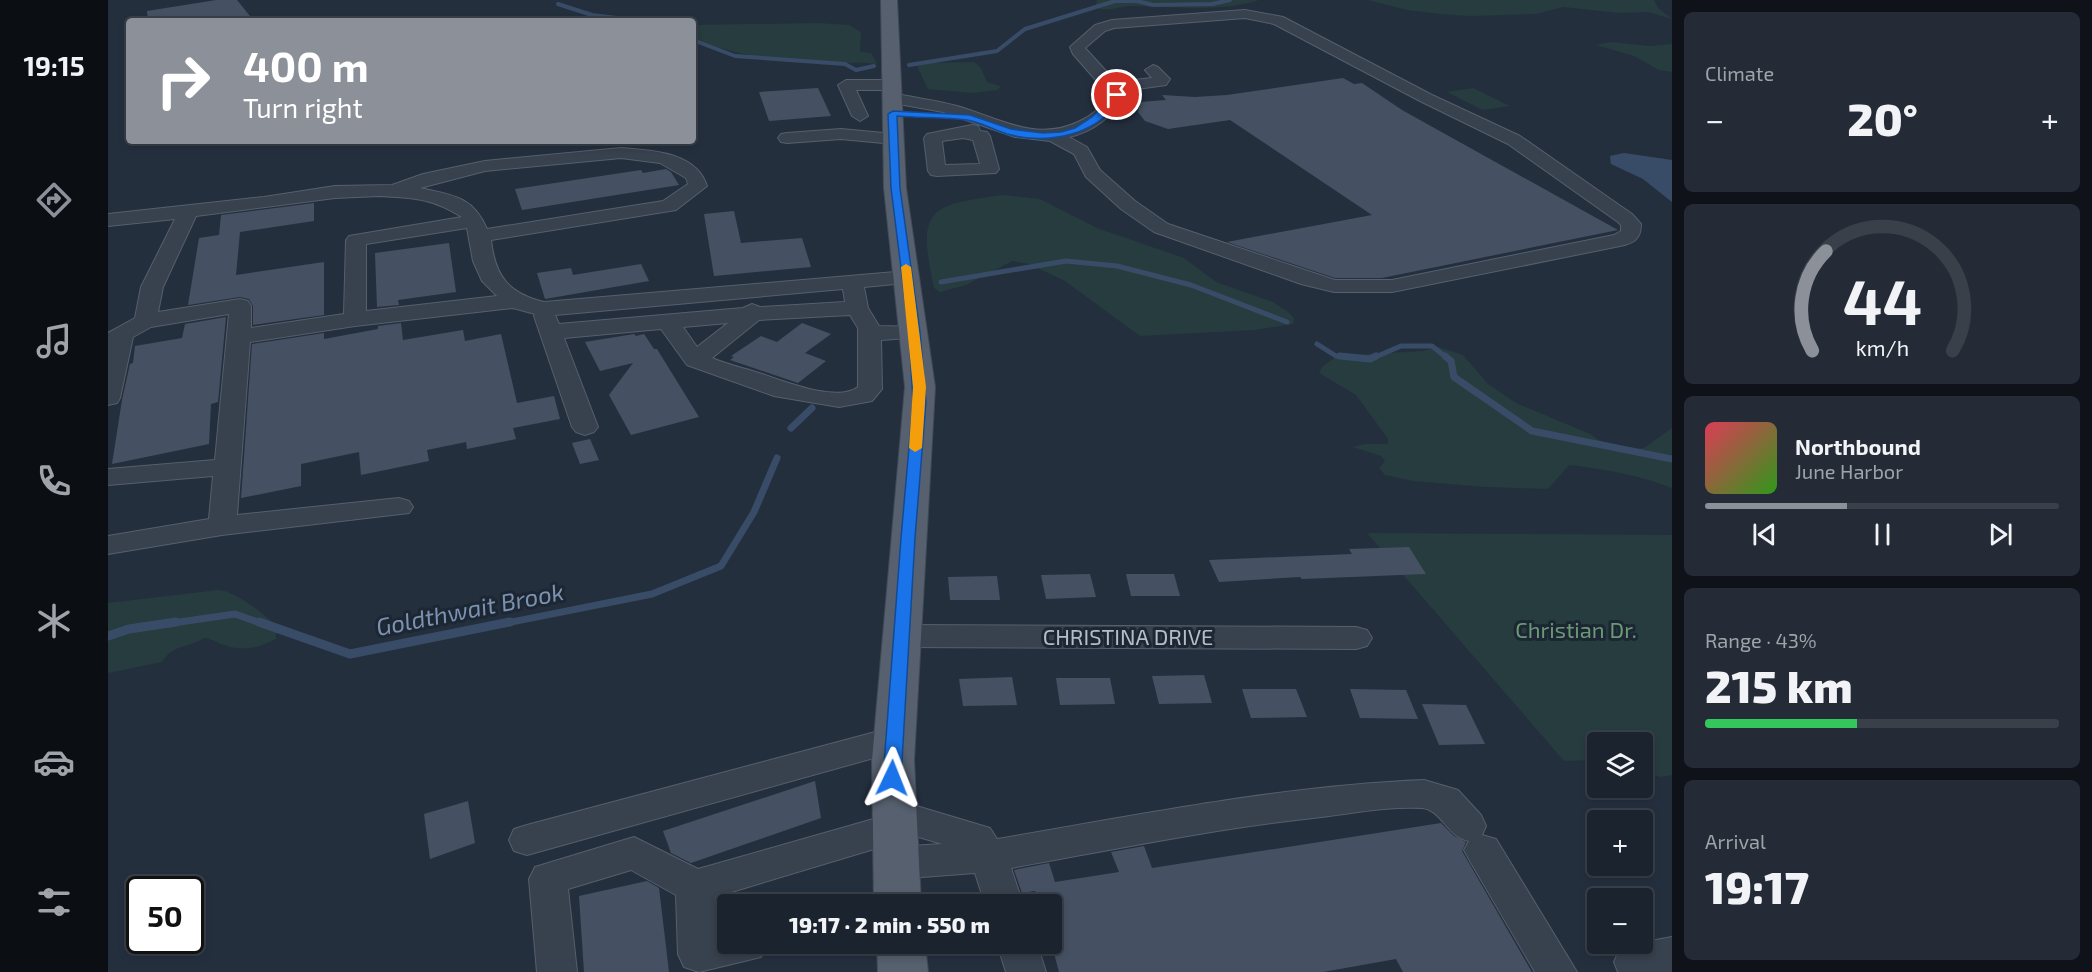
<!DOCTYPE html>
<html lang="en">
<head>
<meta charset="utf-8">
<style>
	body { margin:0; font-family:"Exo 2",sans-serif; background:#242b36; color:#f1f3f6; height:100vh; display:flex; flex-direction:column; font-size:22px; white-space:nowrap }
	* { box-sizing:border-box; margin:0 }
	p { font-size:20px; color:#a0a4aa }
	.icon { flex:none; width:33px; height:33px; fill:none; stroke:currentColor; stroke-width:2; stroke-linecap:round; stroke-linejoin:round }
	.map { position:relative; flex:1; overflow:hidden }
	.side { display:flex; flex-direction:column; gap:12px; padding:12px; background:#0f1319; width:420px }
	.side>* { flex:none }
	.guide { position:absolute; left:18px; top:18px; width:570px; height:126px; border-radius:6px; box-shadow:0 3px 9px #0003,0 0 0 2px #39404a; background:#8c9099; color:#fff; overflow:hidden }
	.controls { position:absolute; left:1479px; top:732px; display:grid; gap:12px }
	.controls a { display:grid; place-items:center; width:66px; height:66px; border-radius:6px; background:#1b232e; box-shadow:0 3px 9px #0003,0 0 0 2px #39404a; font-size:30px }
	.speed { position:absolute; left:18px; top:876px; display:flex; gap:12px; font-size:30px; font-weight:700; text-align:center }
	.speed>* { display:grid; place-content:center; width:78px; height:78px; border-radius:50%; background:#1b232e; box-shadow:0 3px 9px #0003,0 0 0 2px #39404a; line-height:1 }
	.speed .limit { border:3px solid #111; border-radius:9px; background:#fff; color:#111 }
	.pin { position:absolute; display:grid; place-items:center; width:51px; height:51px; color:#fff; margin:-26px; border:3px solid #fff; border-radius:50%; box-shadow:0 2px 6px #0007 }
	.me { position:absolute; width:66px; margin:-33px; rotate:2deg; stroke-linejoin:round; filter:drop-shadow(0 0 4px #0008) }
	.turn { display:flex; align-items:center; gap:21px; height:126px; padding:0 18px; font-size:27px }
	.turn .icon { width:78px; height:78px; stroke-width:2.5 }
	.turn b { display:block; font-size:42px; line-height:51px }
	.big { font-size:45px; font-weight:800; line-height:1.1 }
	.side .card { flex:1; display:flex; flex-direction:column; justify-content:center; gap:9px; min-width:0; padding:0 21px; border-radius:9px; background:#242b36 }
	.side .dial { align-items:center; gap:0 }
	.dial svg { height:156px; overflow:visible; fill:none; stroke:#39404a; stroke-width:7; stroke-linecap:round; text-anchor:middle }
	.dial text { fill:#f1f3f6; stroke:none }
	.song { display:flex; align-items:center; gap:18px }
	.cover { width:72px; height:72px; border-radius:9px; background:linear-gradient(135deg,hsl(350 70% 55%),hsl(110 70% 35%)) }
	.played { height:6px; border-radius:3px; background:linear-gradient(90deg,#8c9099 40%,#39404a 40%) }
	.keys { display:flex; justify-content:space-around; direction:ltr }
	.heat { display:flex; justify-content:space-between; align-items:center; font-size:33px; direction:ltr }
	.charge { height:9px; border-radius:4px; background:linear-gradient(90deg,#34c759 43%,#39404a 0) }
	.trip { position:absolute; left:609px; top:894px; width:345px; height:60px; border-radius:6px; background:#1b232e; box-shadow:0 3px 9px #0003,0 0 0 2px #39404a; font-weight:800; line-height:60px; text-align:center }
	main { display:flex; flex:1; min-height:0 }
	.tabs { display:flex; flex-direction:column; width:108px; justify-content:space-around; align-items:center; background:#0b0e12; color:#a0a4aa }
	.tabs .icon { width:42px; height:42px }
	.tabs .selected { color:#8c9099 }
	.tabs b { font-size:27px; color:#f1f3f6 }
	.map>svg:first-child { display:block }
</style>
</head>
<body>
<main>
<nav class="tabs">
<b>19:15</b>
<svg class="icon selected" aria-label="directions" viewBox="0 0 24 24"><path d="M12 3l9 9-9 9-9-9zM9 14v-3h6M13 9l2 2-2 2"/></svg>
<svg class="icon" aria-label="music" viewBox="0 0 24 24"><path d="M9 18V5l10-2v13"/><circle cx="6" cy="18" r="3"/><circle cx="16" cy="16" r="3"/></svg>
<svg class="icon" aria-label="phone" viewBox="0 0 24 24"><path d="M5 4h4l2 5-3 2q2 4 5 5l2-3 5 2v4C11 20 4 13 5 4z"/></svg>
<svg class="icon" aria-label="climate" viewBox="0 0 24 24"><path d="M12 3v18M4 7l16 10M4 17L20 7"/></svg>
<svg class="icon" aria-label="car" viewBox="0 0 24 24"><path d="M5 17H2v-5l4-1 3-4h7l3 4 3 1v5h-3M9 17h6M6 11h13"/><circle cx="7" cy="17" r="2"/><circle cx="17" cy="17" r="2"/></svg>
<svg class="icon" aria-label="filters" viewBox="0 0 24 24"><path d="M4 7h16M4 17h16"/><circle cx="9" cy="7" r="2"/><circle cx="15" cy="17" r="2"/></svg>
</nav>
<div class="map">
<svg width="1564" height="972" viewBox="0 0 1564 972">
	<rect width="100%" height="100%" fill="#242f3e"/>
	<g fill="#263c3f">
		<path d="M 989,0 L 1151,0 C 1111,13 1065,6 1023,6 C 1011,6 999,13 987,7 Z"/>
		<polygon points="1260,0 1546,0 1550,8 1564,19 1540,12 1511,13 1455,7 1428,14 1362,16 1332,14 1299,10"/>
		<path d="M 709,23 L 741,25 L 753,32 L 752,52 L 763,53 L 769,64 C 754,62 741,63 727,63 C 682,64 626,56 585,38 L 585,25 Z"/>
		<polygon points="1503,42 1541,46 1564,44 1564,72 1551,70 1526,56 1488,45"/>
		<polygon points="866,62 873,68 879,82 893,86 890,90 864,93 820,89 809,66 820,63"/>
		<polygon points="1365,88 1402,106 1375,110 1339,92"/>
		<path d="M 895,195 L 932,199 L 989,228 L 1076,258 L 1108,282 L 1165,302 L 1180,312 L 1186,318 L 1185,324 L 1146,330 L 1032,336 L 957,281 L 921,264 L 904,261 L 858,285 L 832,292 L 826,288 C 809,209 819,205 895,195 Z"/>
		<path d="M 1330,347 L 1355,355 L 1380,384 L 1408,403 L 1482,434 L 1496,443 L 1502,451 L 1536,448 L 1564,428 L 1564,488 C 1531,475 1496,469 1461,465 L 1440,489 L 1377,487 L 1305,481 L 1277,475 L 1271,468 L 1277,461 L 1273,456 L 1245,447 L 1257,444 L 1280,444 L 1280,439 L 1248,395 L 1211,373 L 1215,366 L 1229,356 L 1315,351 Z"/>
		<polygon points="1259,533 1564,535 1564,775 1552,777 1535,770 1534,742 1490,742 1489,760 1456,761"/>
		<path d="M 110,590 C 127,591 155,613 168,626 L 168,639 C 150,648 135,652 116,645 C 109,643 105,639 97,638 C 81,647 64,645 54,662 L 0,673 L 0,603 Z"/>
	</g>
	<polygon fill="#394c67" points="1516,153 1564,160 1564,202 1535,179 1503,164 1502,156"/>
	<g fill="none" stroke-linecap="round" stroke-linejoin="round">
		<g stroke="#394c67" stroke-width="4">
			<polyline points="450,4 484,15 533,21"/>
			<polyline points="585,40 627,56 737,64 748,70 766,66"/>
			<polyline points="801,65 889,51 917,29 1007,1 1029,1 1045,5 1104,4 1122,0"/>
		</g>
		<g stroke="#394c67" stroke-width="5">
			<polyline points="833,282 958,261 1009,266 1083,285 1179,322"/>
			<polyline points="1209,344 1228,356 1249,358"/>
			<polyline points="1265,358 1293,346 1324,346 1339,358"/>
		</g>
		<g stroke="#394c67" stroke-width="7">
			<polyline points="1232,356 1262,359 1268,356"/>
			<polyline points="1337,356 1343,361 1346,377 1424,431 1564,459"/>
			<polyline points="683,428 704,408"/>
			<polyline points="58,624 127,614 155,624"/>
			<polyline points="394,624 544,594 613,566 646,512 669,458"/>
		</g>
		<g stroke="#394c67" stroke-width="9">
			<polyline points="151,622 242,654 402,622"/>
			<polyline points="0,636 21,629 68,622"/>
		</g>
	</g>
	<g fill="#455162">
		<polygon points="108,0 129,0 146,21 40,21 39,11"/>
		<polygon points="1235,78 1246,84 1254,83 1294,110 1510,230 1274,278 1227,278 1119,242 1264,215 1122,120 1060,129 1037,121 1030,112 1032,102 1058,100 1054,95 1087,97 1119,95"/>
		<polygon points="710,88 723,116 661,121 651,92"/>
		<polygon points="558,169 563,172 571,185 414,210 407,189 533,170 535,173"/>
		<polygon points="206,203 206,221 132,232 128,275 216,262 216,315 145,325 145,306 141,299 132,297 80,305 91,238 111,235 113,215"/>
		<polygon points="626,211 633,243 694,238 703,267 606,276 596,214"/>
		<polygon points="341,243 348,292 290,300 291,305 269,307 267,253"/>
		<polygon points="533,264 541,281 437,299 429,273 463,268 465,275"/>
		<polygon points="118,317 110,402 103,404 101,444 4,464 14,400 22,364 25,363 27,346 74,338 77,324"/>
		<polygon points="293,323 295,340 355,330 357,341 393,334 409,403 446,396 452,419 405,428 408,439 359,449 358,442 319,450 321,461 253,475 251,452 193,464 193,486 133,498 144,344 216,333 216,339 270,329 270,326"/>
		<polygon points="694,323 723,334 697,353 718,361 690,383 622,360 626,357 623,356 653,336 669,342"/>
		<polygon points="526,334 528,336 536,334 546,349 549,349 591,417 523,435 501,395 525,363 492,371 477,342"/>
		<polygon points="482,439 491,460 472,464 464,443"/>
		<polygon points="1301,547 1318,574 1194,579 1192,577 1111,582 1101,560 1244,554 1241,549"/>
		<polygon points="982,574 988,597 938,599 933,575"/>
		<polygon points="1018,574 1066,574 1072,596 1023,596"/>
		<polygon points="889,576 892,600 842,600 840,577"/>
		<polygon points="1096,675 1104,703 1051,704 1044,676"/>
		<polygon points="904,677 909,705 855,706 851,679"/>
		<polygon points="948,678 1002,678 1007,704 952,705"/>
		<polygon points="1134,689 1188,689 1199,717 1143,718"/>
		<polygon points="1242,689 1298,690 1310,719 1252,718"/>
		<polygon points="1314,704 1358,705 1377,744 1331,745"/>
		<polygon points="707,781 713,818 583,863 563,853 555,831"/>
		<polygon points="360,801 367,843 322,859 316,814"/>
		<polygon points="1333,823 1346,836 1358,842 1354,851 1424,972 1295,972 1288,959 1215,972 951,972 944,946 944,904 931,904 927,891 914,893 906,870 941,863 947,882 1011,872 1003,852 1036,846 1044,868"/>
		<polygon points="539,881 551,888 561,972 476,972 471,896"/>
	</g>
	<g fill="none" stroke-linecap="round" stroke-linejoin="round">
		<defs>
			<g id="minor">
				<path d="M 1137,10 L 1175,17 L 1324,95 L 1412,136 L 1524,214 L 1533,224 C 1533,239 1526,243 1512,246 L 1284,292 L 1226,292 L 1193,284 L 1046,232 L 1013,209 L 978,177 L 966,154 L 942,141 L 907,137 L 835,112 L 785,103 L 777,98 L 785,93 C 806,98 828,100 849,106 C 890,118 928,142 970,122 C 982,117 994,107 1001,95 L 965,54 L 962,47 L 987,25 L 1004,20 ZM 1137,18 L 1166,24 L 1312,101 L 1400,144 L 1510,222 L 1513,225 L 1513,231 L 1506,235 L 1284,280 L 1227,280 L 1060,224 L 1027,201 L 992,170 L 979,147 L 961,137 C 985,132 1005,116 1017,95 L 1015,91 L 1058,85 L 1062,79 L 1050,67 L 1045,65 L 1037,70 L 1044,78 L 1008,82 L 977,48 L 997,31 L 1006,28 Z"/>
				<polygon points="738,80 785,80 793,85 785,90 748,90 760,116 752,121 744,116 730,85"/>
				<path d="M 864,125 L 870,126 L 872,131 L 879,132 L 882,136 L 891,169 L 888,173 L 829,176 L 823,175 L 820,171 L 816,138 L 819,134 ZM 855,138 L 865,140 L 872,164 L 837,165 L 834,141 Z"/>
				<polygon points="733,129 786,134 792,135 795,139 792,143 786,144 733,139 679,143 673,142 670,138 673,134 679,133"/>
				<path d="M 513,148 C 543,151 588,151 599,186 L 568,210 L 383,240 C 387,276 400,293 436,302 L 799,271 L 807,272 L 810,277 L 807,282 L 756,287 L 760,308 L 771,326 L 814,327 L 817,332 L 814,337 L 773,340 L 774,389 L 764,401 L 731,407 L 666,396 L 579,365 L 553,329 L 456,338 L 490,427 L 486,432 L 477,435 L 468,432 L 464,427 L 426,316 L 427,314 L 405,308 L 247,326 L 142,342 L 129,515 L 291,498 L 301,501 L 305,507 L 301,513 L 114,535 L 0,554 L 0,536 L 101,519 L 105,476 L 0,485 L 0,469 L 107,460 L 121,314 L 43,327 L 25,337 L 12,398 L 9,403 L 0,405 L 0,333 L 27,318 L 33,287 L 67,219 L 0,226 L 0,214 L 156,197 L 227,186 L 284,185 L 315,174 L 377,161 ZM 513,158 L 552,163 L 578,178 L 580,184 L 555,201 L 379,229 C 365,196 344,195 312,188 L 377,171 ZM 271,196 C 307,198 323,198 354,217 L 241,236 L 238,240 L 236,314 L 143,328 L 143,306 L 140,301 L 132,299 L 50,312 L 55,287 L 88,216 L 227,198 ZM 359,228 L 365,261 L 374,281 L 389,296 L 258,311 L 258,244 ZM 735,289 L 737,302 L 652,307 L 644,304 L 635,308 L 451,324 L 447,315 ZM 742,315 L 750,328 L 750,387 C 729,403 676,381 654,374 C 637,368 620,365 604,358 L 651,320 ZM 620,323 L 589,347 L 575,327 Z"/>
				<polygon points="793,625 1248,627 1259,630 1264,638 1259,646 1248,649 793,647 782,644 777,636 782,628"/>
				<polygon points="786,727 798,731 803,740 798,749 419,855 406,851 401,840 406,829 419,825"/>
				<path d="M 1316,780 L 1350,790 L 1373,815 L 1378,826 L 1374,835 L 1388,839 L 1469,972 L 1427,972 L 1362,861 L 1356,850 L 1361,841 C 1339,837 1334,810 1314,808 C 1279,806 1241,814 1205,818 C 1104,829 1003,850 903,868 L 915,904 L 877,904 L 867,873 L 787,879 L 774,874 L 768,863 L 774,852 L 787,847 L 834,844 L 801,834 L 799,839 L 786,843 L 607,897 L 609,932 L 620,930 L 620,944 L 659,944 L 653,957 L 591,972 L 576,967 L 570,954 L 568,895 L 523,870 L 460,889 L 469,972 L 429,972 L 421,879 L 427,867 L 526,837 L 590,869 L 769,818 L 767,814 L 772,804 L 785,799 L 882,828 L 889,839 C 1031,815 1172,786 1316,780 Z"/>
				<polygon points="1564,937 1564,972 1510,972 1506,962 1512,949 1526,944"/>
				<polygon points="889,944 929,944 938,972 898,972"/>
			</g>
			<g id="major">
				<polygon points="773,0 789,0 798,188 827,387 806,760 813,904 766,904 764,760 797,387 776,188"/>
				<polygon points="769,944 817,944 820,972 770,972"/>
			</g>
		</defs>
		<use href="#minor" stroke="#565f6c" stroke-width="2"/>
		<use href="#major" stroke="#414a57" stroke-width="2"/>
		<use href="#minor" fill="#38414e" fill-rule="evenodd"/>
		<use href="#major" fill="#56606e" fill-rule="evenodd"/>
	</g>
	<path fill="#1a73e8" stroke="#114b97" stroke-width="1.5" d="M 1009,92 L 1013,95 C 993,136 939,145 899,134 C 886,130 873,122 859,120 C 836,117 812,118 789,116 L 792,188 L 812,332 L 818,402 L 807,538 L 793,778 L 790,783 L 784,785 L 778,783 L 775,778 L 793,538 L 805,402 L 801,332 L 783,188 L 780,114 L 785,111 L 862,115 L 903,129 L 935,133 L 953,132 L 967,128 L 984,117 Z"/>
	<polygon fill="#f59e0b" points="798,264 803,267 818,387 814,448 807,452 801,448 805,387 793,267"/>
	<g text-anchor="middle" stroke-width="6" stroke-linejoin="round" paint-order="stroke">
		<g font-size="22" fill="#6b9a76" stroke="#1d2633">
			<text x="1468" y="638">Christian Dr.</text>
		</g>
		<g font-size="22" fill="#b4bcc9" stroke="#1d2633">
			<text x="1020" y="645">CHRISTINA DRIVE</text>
		</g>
		<g font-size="24" font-style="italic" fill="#7c92b1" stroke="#1d2633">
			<text transform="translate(362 610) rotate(-11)" y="8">Goldthwait Brook</text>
		</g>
	</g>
</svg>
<div class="controls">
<a><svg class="icon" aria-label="layers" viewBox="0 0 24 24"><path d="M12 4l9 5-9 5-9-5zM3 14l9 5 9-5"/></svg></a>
<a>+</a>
<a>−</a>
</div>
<div class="speed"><div class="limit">50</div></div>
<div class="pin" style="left:1009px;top:95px;background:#d93025"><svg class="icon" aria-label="arrive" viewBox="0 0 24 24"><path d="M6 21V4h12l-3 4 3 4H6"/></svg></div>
<svg class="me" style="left:784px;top:778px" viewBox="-20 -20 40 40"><path d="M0-17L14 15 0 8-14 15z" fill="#1a73e8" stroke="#fff" stroke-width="4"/></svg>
<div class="trip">19:17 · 2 min · 550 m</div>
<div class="guide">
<div class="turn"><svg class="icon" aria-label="right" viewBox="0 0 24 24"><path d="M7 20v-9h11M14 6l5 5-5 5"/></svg><div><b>400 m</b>Turn right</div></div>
</div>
</div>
<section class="side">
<div class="card"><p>Climate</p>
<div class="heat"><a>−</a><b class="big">20°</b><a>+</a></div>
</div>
<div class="card dial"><svg viewBox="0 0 100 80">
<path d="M14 69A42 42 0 1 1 86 69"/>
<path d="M14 69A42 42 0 0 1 21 18" stroke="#8c9099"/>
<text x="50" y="56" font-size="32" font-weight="700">44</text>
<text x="50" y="72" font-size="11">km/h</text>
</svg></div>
<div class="card">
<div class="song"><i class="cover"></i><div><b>Northbound</b><p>June Harbor</p></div></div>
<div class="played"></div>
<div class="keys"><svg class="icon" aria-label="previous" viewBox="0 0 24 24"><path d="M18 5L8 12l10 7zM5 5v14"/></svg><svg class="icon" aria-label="pause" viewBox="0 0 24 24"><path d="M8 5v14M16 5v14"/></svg><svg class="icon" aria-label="next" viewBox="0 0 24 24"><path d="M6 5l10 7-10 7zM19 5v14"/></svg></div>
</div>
<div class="card"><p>Range · 43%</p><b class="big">215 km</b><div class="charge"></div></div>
<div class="card"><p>Arrival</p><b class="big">19:17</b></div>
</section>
</main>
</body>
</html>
